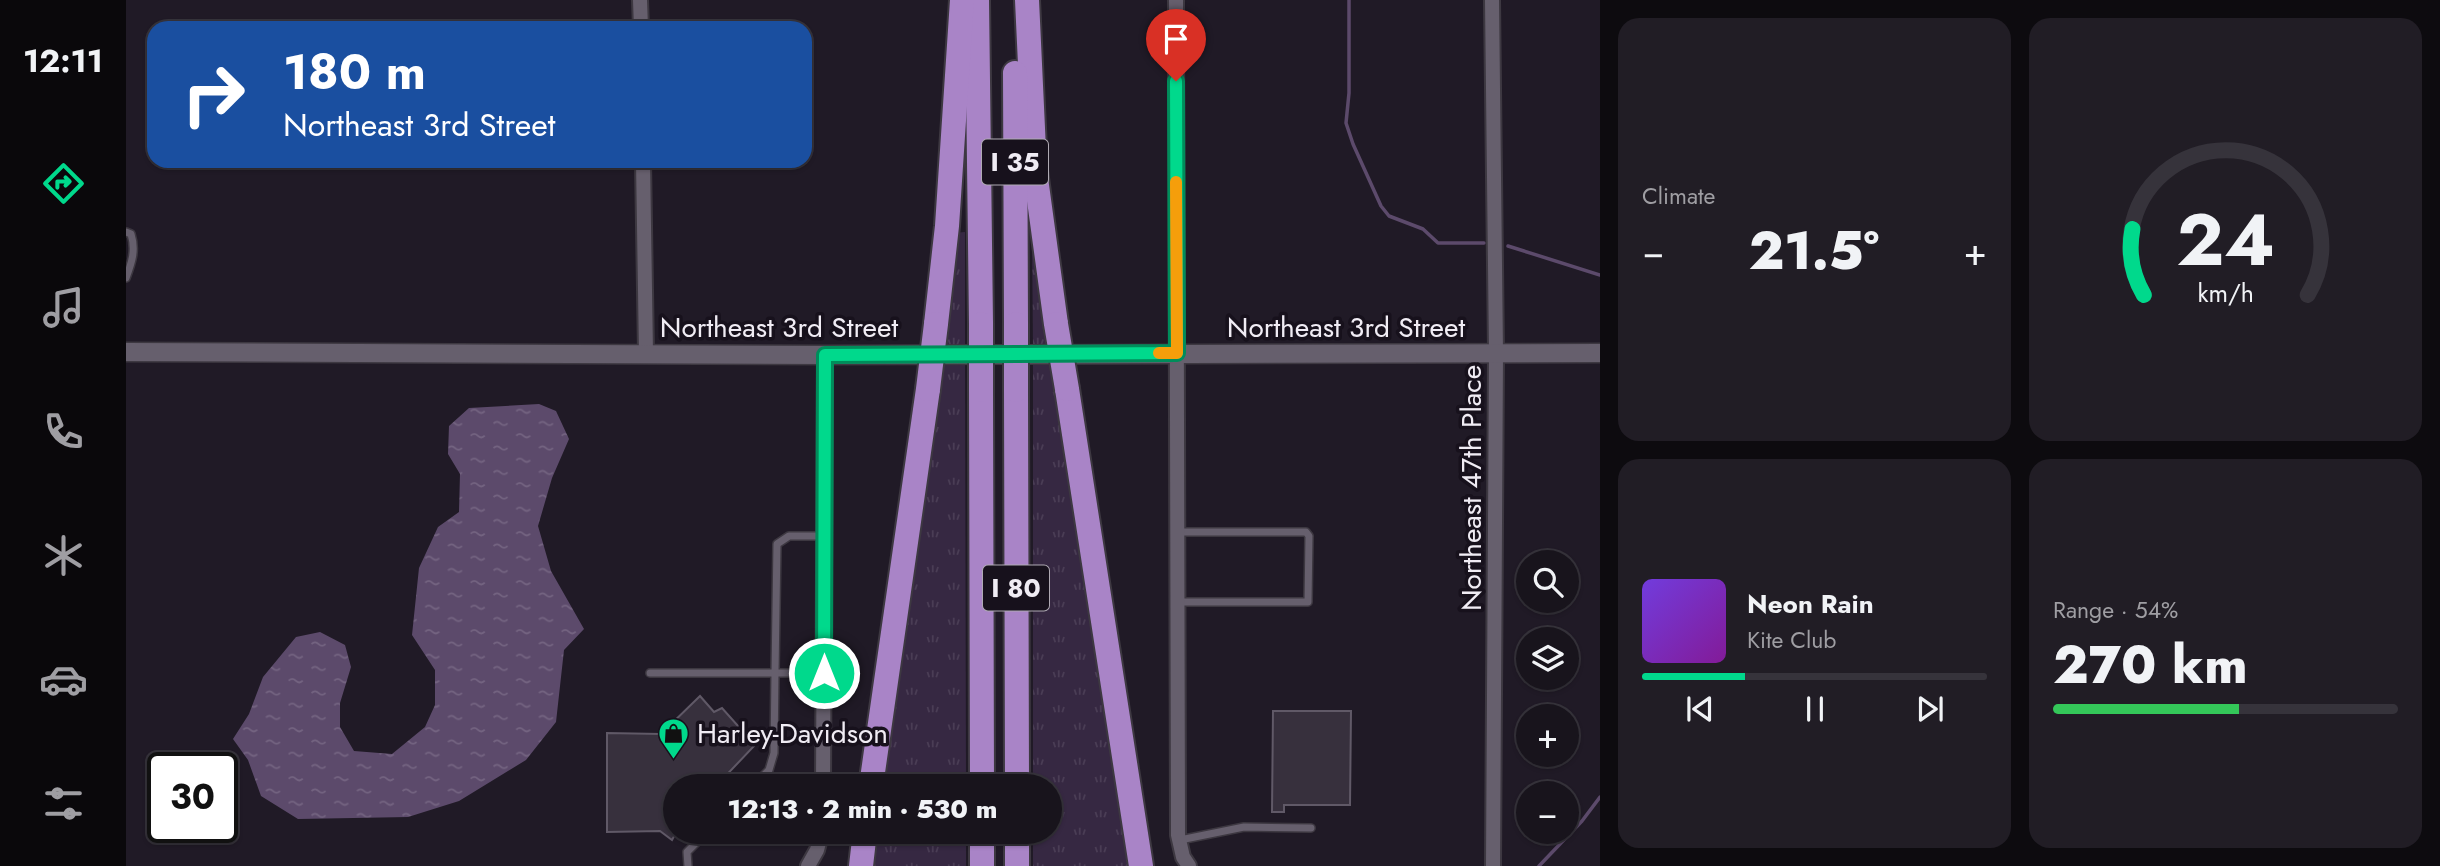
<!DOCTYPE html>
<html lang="en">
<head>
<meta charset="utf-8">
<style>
	body { margin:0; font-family:Jost,sans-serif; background:#211d25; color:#f1f3f6; height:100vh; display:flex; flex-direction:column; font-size:26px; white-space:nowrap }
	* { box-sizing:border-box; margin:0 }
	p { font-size:23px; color:#9f9ea3 }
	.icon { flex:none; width:38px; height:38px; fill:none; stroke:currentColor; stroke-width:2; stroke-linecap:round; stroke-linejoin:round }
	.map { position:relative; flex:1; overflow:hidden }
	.panel { display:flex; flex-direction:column; gap:18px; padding:18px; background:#0d0b0f; width:840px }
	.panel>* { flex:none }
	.guide { position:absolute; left:21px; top:21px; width:665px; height:147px; border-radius:21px; box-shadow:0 2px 5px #0004,0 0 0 2px #36333b; background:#1a4fa0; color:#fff; overflow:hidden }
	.buttons { position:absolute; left:1390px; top:550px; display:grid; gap:14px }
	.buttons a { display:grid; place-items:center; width:63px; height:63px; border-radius:50%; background:#18141c; box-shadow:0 2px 5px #0004,0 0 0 2px #36333b; font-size:35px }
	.speed { position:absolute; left:21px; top:752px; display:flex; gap:14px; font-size:35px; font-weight:700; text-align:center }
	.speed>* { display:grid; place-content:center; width:91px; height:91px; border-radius:50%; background:#18141c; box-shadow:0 2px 5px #0004,0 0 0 2px #36333b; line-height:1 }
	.speed .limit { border:4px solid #111; border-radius:10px; background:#fff; color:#111 }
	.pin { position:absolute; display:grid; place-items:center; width:60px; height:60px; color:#fff; margin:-72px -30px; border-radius:50% 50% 50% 0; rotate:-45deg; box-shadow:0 0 7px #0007 }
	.pin .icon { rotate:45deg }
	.me { position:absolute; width:77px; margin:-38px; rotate:0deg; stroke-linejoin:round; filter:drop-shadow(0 0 5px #0008) }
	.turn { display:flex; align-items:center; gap:24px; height:147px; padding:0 21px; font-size:32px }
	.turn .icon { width:91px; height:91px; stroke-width:2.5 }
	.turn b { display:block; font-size:49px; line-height:60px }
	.big { font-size:52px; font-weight:800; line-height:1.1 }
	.panel .card { flex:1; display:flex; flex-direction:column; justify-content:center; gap:10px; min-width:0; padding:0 24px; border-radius:21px; background:#211d25 }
	.panel .dial { align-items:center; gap:0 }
	.dial svg { height:182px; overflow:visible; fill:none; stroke:#36333b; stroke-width:7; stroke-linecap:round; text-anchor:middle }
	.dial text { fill:#f1f3f6; stroke:none }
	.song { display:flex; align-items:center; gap:21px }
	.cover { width:84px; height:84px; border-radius:10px; background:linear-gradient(135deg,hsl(260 70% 55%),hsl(290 70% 35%)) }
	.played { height:7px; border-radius:4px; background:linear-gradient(90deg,#00d98c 30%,#36333b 30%) }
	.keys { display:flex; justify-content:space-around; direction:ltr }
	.heat { display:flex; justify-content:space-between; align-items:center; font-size:38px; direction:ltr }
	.charge { height:10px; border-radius:5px; background:linear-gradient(90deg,#34c759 54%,#36333b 0) }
	.panel .tiles { flex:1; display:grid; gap:18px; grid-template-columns:repeat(2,1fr) }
	.trip { position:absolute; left:537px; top:774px; width:399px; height:70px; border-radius:35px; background:#18141c; box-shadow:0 2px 5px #0004,0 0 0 2px #36333b; font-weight:800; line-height:70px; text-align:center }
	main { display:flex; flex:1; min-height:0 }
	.tab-bar { display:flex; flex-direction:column; width:126px; justify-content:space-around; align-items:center; background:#0a080b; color:#9f9ea3 }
	.tab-bar .icon { width:49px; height:49px }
	.tab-bar .active { color:#00d98c }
	.tab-bar b { font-size:32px; color:#f1f3f6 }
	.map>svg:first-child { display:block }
</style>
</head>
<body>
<main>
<nav class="tab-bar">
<b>12:11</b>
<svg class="icon active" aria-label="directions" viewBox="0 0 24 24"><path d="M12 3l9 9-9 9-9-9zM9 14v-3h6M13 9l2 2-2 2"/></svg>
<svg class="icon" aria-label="music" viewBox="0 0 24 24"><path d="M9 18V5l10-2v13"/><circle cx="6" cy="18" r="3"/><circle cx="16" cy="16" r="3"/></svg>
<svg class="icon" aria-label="phone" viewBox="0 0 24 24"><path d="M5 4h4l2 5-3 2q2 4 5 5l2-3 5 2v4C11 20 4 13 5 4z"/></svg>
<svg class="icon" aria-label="climate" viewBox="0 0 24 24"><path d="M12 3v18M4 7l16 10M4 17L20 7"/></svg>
<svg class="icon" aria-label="car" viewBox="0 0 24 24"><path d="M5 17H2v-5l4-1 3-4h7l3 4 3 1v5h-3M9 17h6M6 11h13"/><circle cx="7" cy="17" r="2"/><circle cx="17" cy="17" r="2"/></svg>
<svg class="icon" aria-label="filters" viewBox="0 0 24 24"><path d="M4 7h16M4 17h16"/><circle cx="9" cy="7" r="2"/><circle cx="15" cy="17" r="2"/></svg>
</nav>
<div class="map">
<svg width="1474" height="866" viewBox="0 0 1474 866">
	<defs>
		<pattern id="grass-tufts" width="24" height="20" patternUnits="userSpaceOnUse" patternTransform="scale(1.75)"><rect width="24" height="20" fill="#362842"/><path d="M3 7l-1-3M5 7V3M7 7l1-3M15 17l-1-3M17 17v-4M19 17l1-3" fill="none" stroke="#4a3d55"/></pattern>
		<pattern id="water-ripples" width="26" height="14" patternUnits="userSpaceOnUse" patternTransform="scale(1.75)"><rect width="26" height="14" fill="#5c4a6b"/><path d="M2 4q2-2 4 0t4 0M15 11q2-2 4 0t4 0" fill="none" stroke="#746481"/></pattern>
	</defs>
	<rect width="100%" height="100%" fill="#201a26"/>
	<g fill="url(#grass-tufts)">
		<polygon points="839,232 839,346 815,346 828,233"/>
		<polygon points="906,234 926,348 907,348"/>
		<polygon points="812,364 839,364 840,786 750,786"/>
		<polygon points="907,364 929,364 1009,866 907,866 907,831 924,831 924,786 907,786"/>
		<polygon points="747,831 840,831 840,866 744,866"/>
	</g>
	<polygon fill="url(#water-ripples)" points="413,404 430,411 443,439 426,478 412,526 425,571 458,629 438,650 430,722 400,760 333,801 282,817 172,819 135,796 122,760 107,739 123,714 137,677 170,637 194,632 219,645 225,667 214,703 214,727 228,751 266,754 299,727 309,705 309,670 286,635 293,568 312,527 333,512 334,474 322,454 323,426 343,408"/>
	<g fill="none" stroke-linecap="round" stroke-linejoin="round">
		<g stroke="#5c4a6b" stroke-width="3.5">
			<polyline points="1223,0 1223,93 1220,123 1227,144 1255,206 1263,216 1297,229 1312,243 1358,243"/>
			<polyline points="1382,246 1474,275"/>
			<polyline points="1413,866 1456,821 1474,797"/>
		</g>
	</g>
	<g fill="#37303d" stroke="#605967" stroke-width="2">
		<polygon points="574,696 588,712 596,708 629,745 590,786 550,786 550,816 547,819 550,822 551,831 546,840 534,831 481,832 481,733 535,734"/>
		<polygon points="1147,711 1225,711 1224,805 1158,805 1158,812 1146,812"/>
	</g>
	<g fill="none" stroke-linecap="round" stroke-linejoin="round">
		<defs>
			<g id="service">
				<path d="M 0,232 L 5,234 C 10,250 6,262 0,278"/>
				<polyline points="1050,532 1180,532 1183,536 1182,602 1051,602"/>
				<polyline points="524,673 649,673 651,544 663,536 698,536"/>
				<polyline points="627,786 643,770 648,753 649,673 698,673"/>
				<polyline points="1054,840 1118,827 1185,828"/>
				<polyline points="562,866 561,852 582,831"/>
			</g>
			<g id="minor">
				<polyline points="514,0 515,28"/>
				<polyline points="1050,0 1052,835 1057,857 1063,866"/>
				<polyline points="1366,0 1370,353 1367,866"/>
				<polyline points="517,161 520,354"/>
				<polyline points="697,786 699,355"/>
				<polyline points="682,866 691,850 696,831"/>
			</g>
			<polyline id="tertiary" points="0,352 699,355 1474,353"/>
			<g id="motorway">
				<polyline points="851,0 855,324"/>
				<polyline points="901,0 909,171 930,324"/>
				<polyline points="889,73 890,324"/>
				<polyline points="810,324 821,226 836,0"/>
				<polyline points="941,389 1015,866"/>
				<polyline points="855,390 856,786"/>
				<polyline points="890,390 891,786"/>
				<polyline points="745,786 802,389"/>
				<polyline points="856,831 856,866"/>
				<polyline points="891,831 891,866"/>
				<polyline points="735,866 739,831"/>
			</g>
		</defs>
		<use href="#service" stroke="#3d3841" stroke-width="10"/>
		<use href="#minor" stroke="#3d3841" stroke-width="18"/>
		<use href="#tertiary" stroke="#3d3841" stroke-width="21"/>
		<use href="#motorway" stroke="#3d3841" stroke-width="28"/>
		<use href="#service" stroke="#665f6d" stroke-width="7"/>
		<use href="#minor" stroke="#665f6d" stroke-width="14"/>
		<use href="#tertiary" stroke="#665f6d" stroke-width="18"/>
		<use href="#motorway" stroke="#a984c7" stroke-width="24"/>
		<defs>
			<g id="motorway-bridge">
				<polyline points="855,324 855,390"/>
				<polyline points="890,324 890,390"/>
				<polyline points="930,324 941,389"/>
				<polyline points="802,389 810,324"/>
			</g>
		</defs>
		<use href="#motorway-bridge" stroke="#3d3841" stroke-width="28" stroke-linecap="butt"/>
		<use href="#motorway-bridge" stroke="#a984c7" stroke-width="24"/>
	</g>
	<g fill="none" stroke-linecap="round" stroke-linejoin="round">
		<defs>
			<polyline id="route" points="698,673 699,355 1051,353 1050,81"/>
		</defs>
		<use href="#route" stroke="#008d5b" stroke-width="18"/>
		<use href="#route" stroke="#00d98c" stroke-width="12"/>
		<polyline stroke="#f59e0b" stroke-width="12" points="1033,353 1051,353 1050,182"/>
	</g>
	<defs>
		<symbol id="shop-pin" viewBox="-11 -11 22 30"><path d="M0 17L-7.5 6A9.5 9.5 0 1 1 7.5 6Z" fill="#00d98c" stroke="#17111c"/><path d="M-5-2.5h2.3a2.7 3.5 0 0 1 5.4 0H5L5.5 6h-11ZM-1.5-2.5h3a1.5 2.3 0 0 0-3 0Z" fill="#111"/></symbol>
	</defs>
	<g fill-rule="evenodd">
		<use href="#shop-pin" x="530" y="716" width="35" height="47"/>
	</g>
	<g text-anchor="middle" stroke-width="7" stroke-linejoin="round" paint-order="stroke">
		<g fill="#17111c" stroke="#afaab3" stroke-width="2">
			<rect x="856" y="139.5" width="66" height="45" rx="5"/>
			<rect x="857" y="565.5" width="66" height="45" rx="5"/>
		</g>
		<g font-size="26" font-weight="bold" fill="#f0ecf4">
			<text x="889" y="171">I 35</text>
			<text x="890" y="597">I 80</text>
		</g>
		<g font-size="28" fill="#f0ecf4" stroke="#17111c">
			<text x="653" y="337">Northeast 3rd Street</text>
			<text x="1220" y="337">Northeast 3rd Street</text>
			<text transform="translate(1345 488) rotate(-90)" y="10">Northeast 47th Place</text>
		</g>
		<g font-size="28" fill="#f0ecf4" stroke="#17111c" text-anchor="start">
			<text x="571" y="743">Harley-Davidson</text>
		</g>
	</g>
</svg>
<div class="buttons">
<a><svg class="icon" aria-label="search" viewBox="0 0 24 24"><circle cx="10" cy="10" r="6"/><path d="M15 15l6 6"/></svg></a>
<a><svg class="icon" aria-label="layers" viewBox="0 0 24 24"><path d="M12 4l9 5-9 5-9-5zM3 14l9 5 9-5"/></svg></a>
<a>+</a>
<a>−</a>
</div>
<div class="speed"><div class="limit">30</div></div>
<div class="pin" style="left:1050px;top:81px;background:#d93025"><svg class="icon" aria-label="arrive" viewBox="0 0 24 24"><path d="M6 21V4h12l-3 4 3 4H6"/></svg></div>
<svg class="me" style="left:698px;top:673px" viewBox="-20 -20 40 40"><circle r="17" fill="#00d98c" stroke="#fff" stroke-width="3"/><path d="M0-11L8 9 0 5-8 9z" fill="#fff"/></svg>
<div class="trip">12:13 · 2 min · 530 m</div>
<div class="guide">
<div class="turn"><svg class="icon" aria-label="right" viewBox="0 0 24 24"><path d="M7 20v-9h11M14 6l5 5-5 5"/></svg><div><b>180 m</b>Northeast 3rd Street</div></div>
</div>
</div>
<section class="panel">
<div class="tiles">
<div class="card"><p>Climate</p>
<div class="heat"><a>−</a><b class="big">21.5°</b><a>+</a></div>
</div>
<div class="card dial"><svg viewBox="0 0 100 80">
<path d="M14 69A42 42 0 1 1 86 69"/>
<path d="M14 69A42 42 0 0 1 9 40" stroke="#00d98c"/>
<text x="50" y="56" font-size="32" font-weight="700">24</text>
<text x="50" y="72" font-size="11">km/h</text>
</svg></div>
<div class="card">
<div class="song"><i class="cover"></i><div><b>Neon Rain</b><p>Kite Club</p></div></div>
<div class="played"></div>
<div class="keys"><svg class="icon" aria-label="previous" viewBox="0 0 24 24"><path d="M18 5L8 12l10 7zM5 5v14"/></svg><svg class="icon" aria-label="pause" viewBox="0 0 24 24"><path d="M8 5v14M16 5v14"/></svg><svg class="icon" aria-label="next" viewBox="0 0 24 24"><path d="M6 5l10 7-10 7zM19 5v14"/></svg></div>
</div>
<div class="card"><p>Range · 54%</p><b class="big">270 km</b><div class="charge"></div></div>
</div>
</section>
</main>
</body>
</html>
